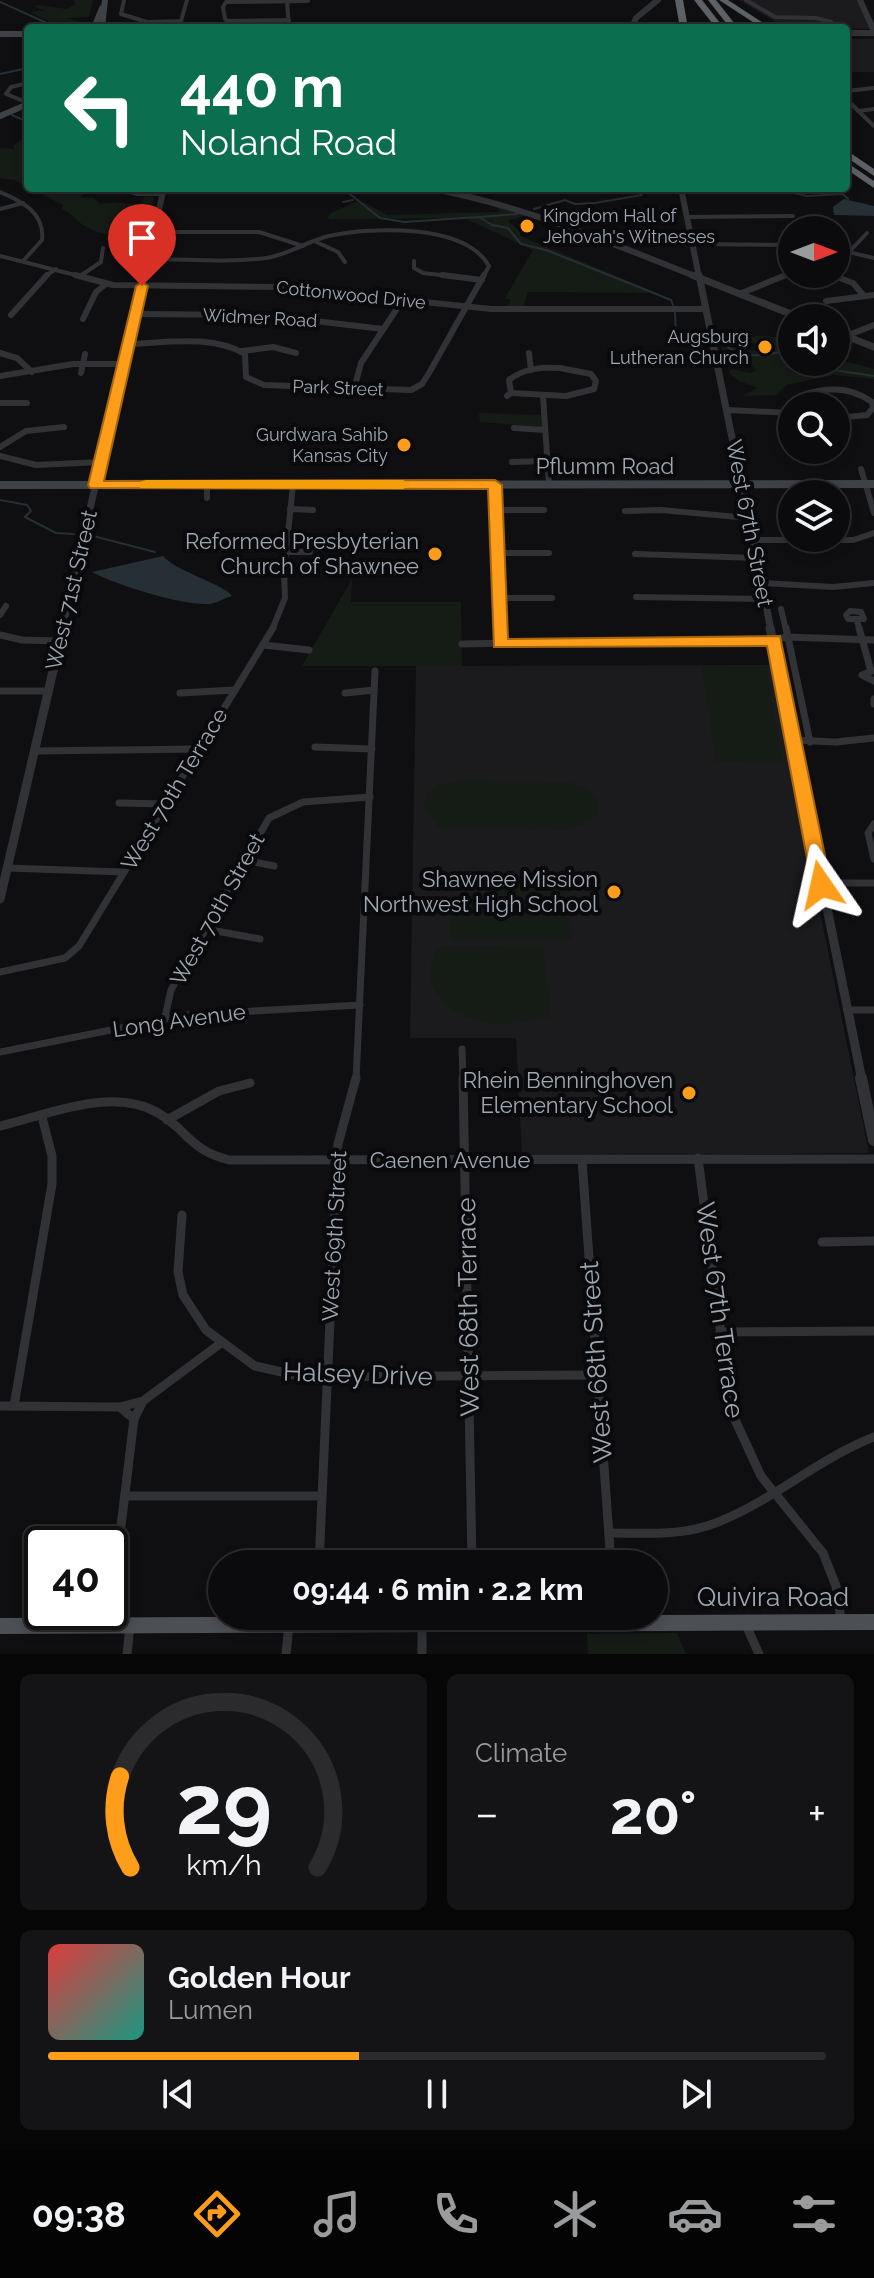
<!DOCTYPE html>
<html lang="en">
<head>
<meta charset="utf-8">
<style>
	body { margin:0; font-family:Raleway,sans-serif; background:#141416; color:#f1f3f6; height:100vh; display:flex; flex-direction:column; font-size:30px; white-space:nowrap }
	* { box-sizing:border-box; margin:0 }
	p { font-size:26px; color:#9a9b9d }
	.icon { flex:none; width:44px; height:44px; fill:none; stroke:currentColor; stroke-width:2; stroke-linecap:round; stroke-linejoin:round }
	.map { position:relative; height:1654px; overflow:hidden }
	.panel { display:flex; flex-direction:column; gap:20px; padding:20px; background:#060607; flex:1 }
	.panel>* { flex:none }
	.guide { position:absolute; left:24px; top:24px; width:826px; height:168px; border-radius:8px; box-shadow:0 4px 12px #0003,0 0 0 2px #2b2b2e; background:#0b6e4f; color:#fff; overflow:hidden }
	.needle { width:52px; rotate:90deg }
	.buttons { position:absolute; left:778px; top:216px; display:grid; gap:16px }
	.buttons a { display:grid; place-items:center; width:72px; height:72px; border-radius:50%; background:#0b0b0d; box-shadow:0 4px 12px #0003,0 0 0 2px #2b2b2e; font-size:40px }
	.speed { position:absolute; left:24px; top:1526px; display:flex; gap:16px; font-size:40px; font-weight:700; text-align:center }
	.speed>* { display:grid; place-content:center; width:104px; height:104px; border-radius:50%; background:#0b0b0d; box-shadow:0 4px 12px #0003,0 0 0 2px #2b2b2e; line-height:1 }
	.speed .limit { border:4px solid #111; border-radius:12px; background:#fff; color:#111 }
	.pin { position:absolute; display:grid; place-items:center; width:68px; height:68px; color:#fff; margin:-82px -34px; border-radius:50% 50% 50% 0; rotate:-45deg; box-shadow:0 0 8px #0007 }
	.pin .icon { rotate:45deg }
	.me { position:absolute; width:88px; margin:-44px; rotate:349deg; stroke-linejoin:round; filter:drop-shadow(0 0 6px #0008) }
	.turn { display:flex; align-items:center; gap:28px; height:168px; padding:0 24px; font-size:36px }
	.turn .icon { width:104px; height:104px; stroke-width:2.5 }
	.turn b { display:block; font-size:56px; line-height:68px }
	.big { font-size:60px; font-weight:700; line-height:1.1 }
	.panel .widget { flex:1; display:flex; flex-direction:column; justify-content:center; gap:12px; min-width:0; padding:0 28px; border-radius:12px; background:#141416 }
	.panel .dial { align-items:center; gap:0 }
	.dial svg { height:208px; overflow:visible; fill:none; stroke:#2b2b2e; stroke-width:7; stroke-linecap:round; text-anchor:middle }
	.dial text { fill:#f1f3f6; stroke:none }
	.song { display:flex; align-items:center; gap:24px }
	.cover { width:96px; height:96px; border-radius:12px; background:linear-gradient(135deg,hsl(0 70% 55%),hsl(170 70% 35%)) }
	.played { height:8px; border-radius:4px; background:linear-gradient(90deg,#fe9d1a 40%,#2b2b2e 40%) }
	.keys { display:flex; justify-content:space-around; direction:ltr }
	.heat { display:flex; justify-content:space-between; align-items:center; font-size:44px; direction:ltr }
	.panel .tiles { flex:1; display:grid; gap:20px; grid-template-columns:1fr 1fr }
	.widget:last-child { grid-column:span 2 }
	.trip { position:absolute; left:208px; top:1550px; width:460px; height:80px; border-radius:40px; background:#0b0b0d; box-shadow:0 4px 12px #0003,0 0 0 2px #2b2b2e; font-weight:700; line-height:80px; text-align:center }
	.tabs { display:flex; height:128px; justify-content:space-around; align-items:center; background:#040405; color:#9a9b9d }
	.tabs .icon { width:56px; height:56px }
	.tabs .current { color:#fe9d1a }
	.tabs b { font-size:36px; color:#f1f3f6 }
	.map>svg:first-child { display:block }
</style>
</head>
<body>
<div class="map">
<svg width="874" height="1654" viewBox="0 0 874 1654">
	<rect width="100%" height="100%" fill="#0f0f11"/>
	<g fill="#1b1b1e">
		<polygon points="739,0 858,0 870,29 786,28"/>
		<rect x="846" y="39" width="28" height="33"/>
		<polygon points="774,665 792,758 790,764 869,1153 522,1157 516,1038 410,1038 416,666"/>
	</g>
	<g fill="#151c16">
		<polygon points="73,0 93,0 89,17 67,18 85,23 84,28 62,28 30,12 45,10 34,7 38,5 67,9 76,4"/>
		<polygon points="28,135 28,188 15,180 0,178 0,148 15,149 13,146"/>
		<path d="M 29,188 L 94,188 L 80,197 L 94,198 L 100,204 C 115,201 128,205 141,203 L 145,196 L 154,197 L 147,233 C 122,236 107,239 83,225 C 76,220 71,213 62,209 L 63,205 Z"/>
		<polygon points="355,202 366,203 387,215 500,212 496,206 530,214 508,221 520,231 520,236 658,293 528,292 523,308 506,309 511,300 505,298 533,250 464,218 328,219 329,214"/>
		<path d="M 758,336 L 792,338 L 792,362 L 836,362 L 836,346 L 848,347 L 849,358 L 837,359 L 874,369 L 874,379 L 834,375 L 786,385 L 776,395 L 742,396 L 758,388 L 739,381 L 728,372 L 732,369 L 751,373 L 757,370 C 747,361 734,367 723,359 L 722,345 L 728,343 L 740,350 L 775,351 L 775,346 L 770,342 L 744,344 L 728,338 Z"/>
		<polygon points="479,413 542,415 542,427 480,422"/>
		<polygon points="352,579 351,602 461,602 462,666 302,666"/>
		<polygon points="702,667 766,667 783,763 716,762"/>
		<polygon points="462,780 569,782 588,789 596,796 599,811 590,822 568,829 438,828 437,823 423,807 426,795 438,785"/>
		<polygon points="491,878 564,878 568,881 572,940 450,940 450,895 491,895"/>
		<path d="M 538,945 L 543,947 L 551,1016 C 514,1027 453,1031 434,988 C 428,975 430,959 439,947 Z"/>
		<polygon points="677,1633 686,1654 588,1654 587,1634"/>
	</g>
	<g fill="#252f35">
		<polygon points="844,199 874,206 874,216 834,215 833,207"/>
		<path d="M 163,556 C 175,571 228,586 232,596 C 224,598 216,604 208,604 C 180,605 116,585 92,572 Z"/>
	</g>
	<g fill="none" stroke-linecap="round" stroke-linejoin="round">
		<g stroke="#252f35" stroke-width="2">
			<polyline points="0,2 58,28"/>
			<polyline points="0,74 28,68"/>
			<polyline points="12,115 28,122"/>
			<polyline points="28,138 24,142 28,145"/>
			<polyline points="309,188 346,191 380,218 404,222 479,217 492,225 508,228 521,244 546,250 671,300 673,305"/>
			<polyline points="780,190 807,196 843,194 848,199"/>
			<polyline points="343,202 353,200"/>
			<polyline points="534,209 565,200 575,204 595,203 642,195 638,188"/>
			<polyline points="480,217 517,214"/>
			<polyline points="675,313 676,335 701,343"/>
			<path d="M 724,344 C 744,362 768,354 792,350"/>
			<polyline points="803,362 807,366 874,376"/>
			<polyline points="0,500 27,505 31,511 25,517 56,533 74,534"/>
			<polyline points="93,536 155,552"/>
		</g>
		<g stroke="#303236" stroke-width="4">
			<polyline points="124,0 121,14 147,22 181,21 187,0"/>
			<polyline points="746,0 775,17 816,18 831,22 834,28"/>
			<polyline points="287,1 289,28"/>
			<polyline points="229,21 289,20"/>
			<polyline points="230,28 231,23 225,19 223,7 226,2 308,1"/>
			<polyline points="846,91 874,88"/>
			<polyline points="846,99 874,126"/>
			<polyline points="26,102 6,94 11,87 28,83"/>
			<polyline points="858,111 874,109"/>
			<polyline points="119,188 137,194 163,194"/>
			<path d="M 0,192 C 22,201 45,213 42,240 L 24,260"/>
			<polyline points="0,209 23,203"/>
			<polyline points="687,217 793,216"/>
			<polyline points="154,232 259,232 303,246"/>
			<polyline points="314,241 338,252 345,262"/>
			<polyline points="692,244 792,245"/>
			<polyline points="836,249 874,258"/>
			<polyline points="850,251 867,233"/>
			<polyline points="0,256 83,277"/>
			<path d="M 149,259 C 188,259 227,263 266,258 C 288,255 307,241 329,236 C 372,227 465,223 489,266 L 483,277"/>
			<polyline points="414,261 414,268 423,273 459,277"/>
			<polyline points="828,274 837,277"/>
			<polyline points="80,276 101,262 103,248"/>
			<polyline points="44,277 56,269"/>
			<polyline points="781,277 792,273"/>
		</g>
		<g stroke="#303236" stroke-width="6">
			<polyline points="75,275 113,285 282,287 491,309 706,309"/>
			<polyline points="442,275 482,280"/>
			<polyline points="832,275 853,283 864,296"/>
			<polyline points="739,294 786,275"/>
			<polyline points="826,301 874,295"/>
			<polyline points="135,314 264,315 383,329"/>
			<polyline points="11,315 47,275"/>
			<polyline points="83,319 96,292 106,284"/>
			<polyline points="846,336 874,325"/>
			<path d="M 128,344 C 165,343 211,334 245,354 L 246,377 L 264,385 L 411,390 L 422,384 L 429,373 L 484,275"/>
			<polyline points="242,351 273,347 296,353"/>
			<polyline points="0,353 17,358 32,372"/>
			<polyline points="529,353 531,370"/>
			<path d="M 560,368 L 591,374 L 596,381 L 594,389 L 566,396 L 511,393 L 509,380 C 524,368 542,367 560,368 Z"/>
			<polyline points="81,373 85,354"/>
			<polyline points="0,376 73,364 124,364"/>
			<polyline points="354,389 361,363 402,301"/>
			<polyline points="507,396 511,393"/>
			<polyline points="543,396 549,484"/>
			<polyline points="0,403 27,403"/>
			<path d="M 797,406 L 805,394 C 828,387 852,387 872,402 L 873,408 L 867,415 L 836,418"/>
			<polyline points="727,410 792,413"/>
			<polyline points="514,428 545,430"/>
			<polyline points="0,447 26,431 64,427"/>
			<polyline points="0,456 36,465 101,462"/>
			<polyline points="512,462 547,461"/>
			<polyline points="861,469 874,513"/>
			<polyline points="207,485 207,498"/>
			<polyline points="495,485 500,630"/>
			<polyline points="290,509 313,510"/>
			<polyline points="496,510 544,510"/>
			<polyline points="625,511 661,510 749,518"/>
			<polyline points="754,540 853,540 874,533"/>
			<polyline points="286,552 310,552"/>
			<polyline points="497,553 549,553"/>
			<polyline points="635,554 757,558"/>
			<polyline points="763,583 833,587 874,583"/>
			<polyline points="636,597 765,599"/>
			<polyline points="499,598 552,598"/>
			<polyline points="781,609 786,630"/>
			<polygon points="850,611 861,612 864,619 848,619 846,615"/>
			<polyline points="0,615 6,606"/>
			<polyline points="857,621 860,630"/>
			<polyline points="272,630 285,598 284,572 293,485"/>
		</g>
		<g stroke="#303236" stroke-width="7">
			<polyline points="499,628 500,644"/>
			<polyline points="786,628 810,742"/>
			<polyline points="859,628 871,671"/>
			<polyline points="0,635 22,640 60,641"/>
			<polyline points="462,644 597,641 758,643 787,637 874,640"/>
			<polyline points="263,645 309,650"/>
			<polyline points="872,671 862,675 874,681"/>
			<polyline points="0,691 48,691"/>
			<polyline points="180,693 235,690"/>
			<polyline points="345,693 374,690"/>
			<polyline points="874,699 874,704"/>
			<polyline points="794,740 836,742 874,738"/>
			<polyline points="315,747 372,749"/>
			<polyline points="34,751 199,749"/>
			<polyline points="119,803 165,804"/>
			<polyline points="874,824 868,833 874,859"/>
			<polyline points="244,860 274,866"/>
			<polyline points="7,868 124,872"/>
			<polyline points="821,883 874,883"/>
			<polyline points="205,929 260,939"/>
			<polyline points="0,972 65,958 79,946 273,628"/>
			<polyline points="847,1010 874,1010"/>
			<polyline points="165,1017 171,990 269,818 303,802 370,797"/>
			<polyline points="462,1049 463,1080"/>
			<polyline points="0,1052 186,1015 360,1005"/>
			<polyline points="356,1080 375,671"/>
		</g>
		<g stroke="#303236" stroke-width="9">
			<polyline points="463,1078 472,1564"/>
			<polyline points="167,1120 219,1091 250,1083"/>
			<path d="M 0,1126 C 47,1115 112,1086 158,1113 C 188,1130 189,1150 229,1160 L 874,1159"/>
			<polyline points="698,1158 731,1411 761,1476 823,1553 836,1586 841,1620"/>
			<polyline points="582,1160 611,1564"/>
			<polyline points="182,1215 178,1272 183,1295 206,1330 255,1366 304,1377 597,1375"/>
			<polyline points="822,1242 874,1241"/>
			<polyline points="720,1332 874,1331"/>
			<polyline points="0,1406 120,1407 134,1419"/>
			<polyline points="14,1406 52,1184 52,1156 42,1117"/>
			<polyline points="120,1407 143,1401"/>
			<polyline points="125,1496 321,1496"/>
			<path d="M 609,1533 C 641,1533 675,1536 707,1526 C 767,1506 815,1460 874,1437"/>
			<polyline points="319,1564 338,1144 356,1078"/>
			<polyline points="745,1623 759,1654"/>
			<polyline points="422,1624 422,1654"/>
			<polyline points="109,1625 134,1419 143,1401 221,1343"/>
			<polyline points="127,1654 130,1625"/>
			<polyline points="286,1654 289,1625"/>
		</g>
		<g stroke="#303236" stroke-width="6">
			<polyline points="860,0 874,31"/>
			<polyline points="632,28 636,18 658,0"/>
			<polyline points="846,33 874,33"/>
			<path d="M 428,188 C 522,205 608,242 697,277"/>
			<polyline points="681,188 699,277"/>
			<polyline points="143,277 164,188"/>
		</g>
		<g stroke="#303236" stroke-width="7">
			<polyline points="692,275 801,318"/>
			<polyline points="699,275 771,630"/>
			<polyline points="836,332 874,347"/>
			<polyline points="62,630 144,275"/>
		</g>
		<g stroke="#303236" stroke-width="9">
			<polyline points="770,628 862,1080"/>
			<polyline points="0,899 63,628"/>
		</g>
		<polyline stroke="#303236" stroke-width="12" points="861,1078 874,1140"/>
		<g stroke="#3e4146" stroke-width="6">
			<polyline points="94,28 102,8"/>
			<polyline points="102,28 105,0"/>
			<polyline points="0,34 28,34"/>
			<polyline points="0,116 28,104"/>
		</g>
		<polyline stroke="#3e4146" stroke-width="8" points="0,485 874,484"/>
		<polygon fill="#4c4f55" fill-rule="evenodd" points="874,1614 874,1630 0,1634 0,1618"/>
		<g fill="#5c6067" fill-rule="evenodd">
			<polygon points="675,0 683,0 688,28 680,28"/>
			<polygon points="694,0 702,0 724,28 716,28"/>
			<polygon points="708,0 716,0 738,28 730,28"/>
			<polygon points="719,0 728,0 771,28 762,28"/>
			<polygon points="846,150 874,169 874,176 846,157"/>
			<polygon points="846,162 874,181 874,188 846,169"/>
		</g>
	</g>
	<polygon fill="#fe9d1a" stroke="#a56611" stroke-width="2" points="142,282 148,286 104,481 495,480 502,485 508,639 780,636 831,885 828,889 815,889 812,885 767,646 494,647 488,489 90,488 88,485 136,286"/>
	<polygon fill="#f59e0b" points="146,480 403,480 411,485 403,489 140,488 140,482"/>
	<g fill="#fe9d1a" stroke="#0a0a0c" stroke-width="3">
		<circle cx="527" cy="226" r="8"/>
		<circle cx="765" cy="347" r="8"/>
		<circle cx="404" cy="445" r="8"/>
		<circle cx="435" cy="554" r="8"/>
		<circle cx="614" cy="892" r="8"/>
		<circle cx="689" cy="1093" r="8"/>
	</g>
	<g text-anchor="middle" stroke-width="8" stroke-linejoin="round" paint-order="stroke">
		<g font-size="18" fill="#9fa7b3" stroke="#0a0a0c" text-anchor="end">
			<text x="543" y="222" text-anchor="start">Kingdom Hall of<tspan x="543" dy="21">Jehovah's Witnesses</tspan></text>
			<text x="749" y="343">Augsburg<tspan x="749" dy="21">Lutheran Church</tspan></text>
			<text x="388" y="441">Gurdwara Sahib<tspan x="388" dy="21">Kansas City</tspan></text>
		</g>
		<g font-size="18" fill="#9fa7b3" stroke="#0a0a0c">
			<text transform="translate(351 295) rotate(6)" y="6">Cottonwood Drive</text>
			<text transform="translate(260 318) rotate(3)" y="6">Widmer Road</text>
			<text transform="translate(338 388) rotate(2)" y="6">Park Street</text>
		</g>
		<g font-size="22" fill="#9fa7b3" stroke="#0a0a0c">
			<text x="605" y="474">Pflumm Road</text>
			<text transform="translate(750 523) rotate(79)" y="8">West 67th Street</text>
			<text transform="translate(71 590) rotate(-77)" y="8">West 71st Street</text>
			<text transform="translate(174 789) rotate(-59)" y="8">West 70th Terrace</text>
			<text transform="translate(217 909) rotate(-61)" y="8">West 70th Street</text>
			<text transform="translate(179 1020) rotate(-8)" y="8">Long Avenue</text>
			<text x="450" y="1168">Caenen Avenue</text>
			<text transform="translate(334 1236) rotate(-87)" y="8">West 69th Street</text>
		</g>
		<g font-size="22" fill="#9fa7b3" stroke="#0a0a0c" text-anchor="end">
			<text x="419" y="549">Reformed Presbyterian<tspan x="419" dy="25">Church of Shawnee</tspan></text>
			<text x="598" y="887">Shawnee Mission<tspan x="598" dy="25">Northwest High School</tspan></text>
			<text x="673" y="1088">Rhein Benninghoven<tspan x="673" dy="25">Elementary School</tspan></text>
		</g>
		<g font-size="26" fill="#9fa7b3" stroke="#0a0a0c">
			<text transform="translate(468 1307) rotate(-91)" y="9">West 68th Terrace</text>
			<text transform="translate(720 1310) rotate(82)" y="9">West 67th Terrace</text>
			<text transform="translate(596 1362) rotate(-94)" y="9">West 68th Street</text>
			<text transform="translate(358 1374) rotate(2)" y="9">Halsey Drive</text>
			<text x="773" y="1606">Quivira Road</text>
		</g>
	</g>
</svg>
<div class="buttons">
<a><svg class="needle" viewBox="-14 -14 28 28"><path d="M0-13l5 13h-10z" fill="#e53935"/><path d="M0 13l5-13h-10z" fill="#9a9b9d"/></svg></a>
<a><svg class="icon" aria-label="sound" viewBox="0 0 24 24"><path d="M4 9h4l5-4v14l-5-4H4zM17 9q2 3 0 6"/></svg></a>
<a><svg class="icon" aria-label="search" viewBox="0 0 24 24"><circle cx="10" cy="10" r="6"/><path d="M15 15l6 6"/></svg></a>
<a><svg class="icon" aria-label="layers" viewBox="0 0 24 24"><path d="M12 4l9 5-9 5-9-5zM3 14l9 5 9-5"/></svg></a>
</div>
<div class="speed"><div class="limit">40</div></div>
<div class="pin" style="left:142px;top:286px;background:#d93025"><svg class="icon" aria-label="arrive" viewBox="0 0 24 24"><path d="M6 21V4h12l-3 4 3 4H6"/></svg></div>
<svg class="me" style="left:821px;top:885px" viewBox="-20 -20 40 40"><path d="M0-17L14 15 0 8-14 15z" fill="#fe9d1a" stroke="#fff" stroke-width="4"/></svg>
<div class="trip">09:44 · 6 min · 2.2 km</div>
<div class="guide">
<div class="turn"><svg class="icon" aria-label="left" viewBox="0 0 24 24"><path d="M17 20v-9H6M10 6l-5 5 5 5"/></svg><div><b>440 m</b>Noland Road</div></div>
</div>
</div>
<section class="panel">
<div class="tiles">
<div class="widget dial"><svg viewBox="0 0 100 80">
<path d="M14 69A42 42 0 1 1 86 69"/>
<path d="M14 69A42 42 0 0 1 10 34" stroke="#fe9d1a"/>
<text x="50" y="56" font-size="32" font-weight="700">29</text>
<text x="50" y="72" font-size="11">km/h</text>
</svg></div>
<div class="widget"><p>Climate</p>
<div class="heat"><a>−</a><b class="big">20°</b><a>+</a></div>
</div>
<div class="widget">
<div class="song"><i class="cover"></i><div><b>Golden Hour</b><p>Lumen</p></div></div>
<div class="played"></div>
<div class="keys"><svg class="icon" aria-label="previous" viewBox="0 0 24 24"><path d="M18 5L8 12l10 7zM5 5v14"/></svg><svg class="icon" aria-label="pause" viewBox="0 0 24 24"><path d="M8 5v14M16 5v14"/></svg><svg class="icon" aria-label="next" viewBox="0 0 24 24"><path d="M6 5l10 7-10 7zM19 5v14"/></svg></div>
</div>
</div>
</section>
<nav class="tabs">
<b>09:38</b>
<svg class="icon current" aria-label="directions" viewBox="0 0 24 24"><path d="M12 3l9 9-9 9-9-9zM9 14v-3h6M13 9l2 2-2 2"/></svg>
<svg class="icon" aria-label="music" viewBox="0 0 24 24"><path d="M9 18V5l10-2v13"/><circle cx="6" cy="18" r="3"/><circle cx="16" cy="16" r="3"/></svg>
<svg class="icon" aria-label="phone" viewBox="0 0 24 24"><path d="M5 4h4l2 5-3 2q2 4 5 5l2-3 5 2v4C11 20 4 13 5 4z"/></svg>
<svg class="icon" aria-label="climate" viewBox="0 0 24 24"><path d="M12 3v18M4 7l16 10M4 17L20 7"/></svg>
<svg class="icon" aria-label="car" viewBox="0 0 24 24"><path d="M5 17H2v-5l4-1 3-4h7l3 4 3 1v5h-3M9 17h6M6 11h13"/><circle cx="7" cy="17" r="2"/><circle cx="17" cy="17" r="2"/></svg>
<svg class="icon" aria-label="filters" viewBox="0 0 24 24"><path d="M4 7h16M4 17h16"/><circle cx="9" cy="7" r="2"/><circle cx="15" cy="17" r="2"/></svg>
</nav>
</body>
</html>
